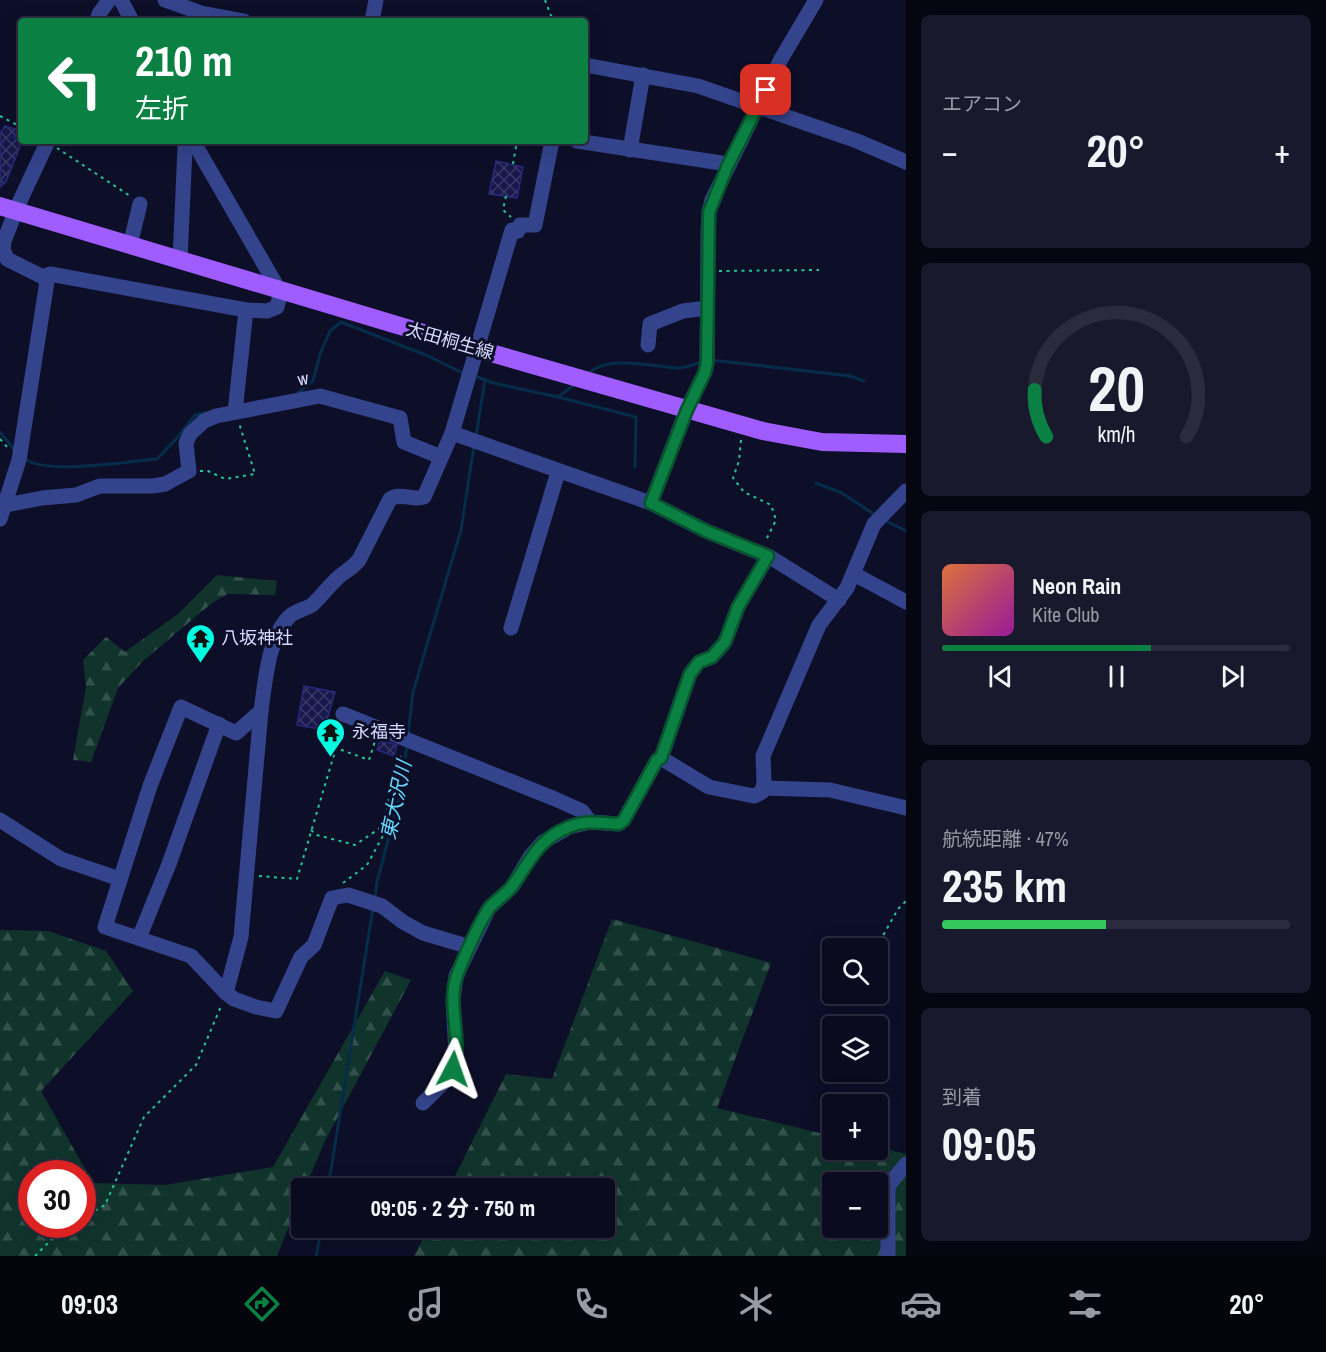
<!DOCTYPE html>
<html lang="ja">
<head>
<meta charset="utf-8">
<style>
	body { margin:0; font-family:"Archivo Narrow","Noto Sans JP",sans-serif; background:#18192c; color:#f1f3f6; height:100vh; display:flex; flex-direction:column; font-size:22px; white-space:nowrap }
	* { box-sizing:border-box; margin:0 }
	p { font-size:20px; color:#999ba4 }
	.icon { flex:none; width:33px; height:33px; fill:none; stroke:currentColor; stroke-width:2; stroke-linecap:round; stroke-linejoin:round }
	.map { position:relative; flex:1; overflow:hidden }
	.details { display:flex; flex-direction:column; gap:15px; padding:15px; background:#060611; width:420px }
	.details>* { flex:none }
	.banner { position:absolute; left:18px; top:18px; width:570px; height:126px; border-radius:6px; box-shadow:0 6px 24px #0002,0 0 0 2px #2a2b3d; background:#0b8043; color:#fff; overflow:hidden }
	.fabs { position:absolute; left:822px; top:938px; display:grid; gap:12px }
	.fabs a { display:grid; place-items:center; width:66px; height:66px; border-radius:6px; background:#0a0b1f; box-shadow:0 6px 24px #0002,0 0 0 2px #2a2b3d; font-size:30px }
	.speed { position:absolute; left:18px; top:1160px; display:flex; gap:12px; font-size:30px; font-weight:700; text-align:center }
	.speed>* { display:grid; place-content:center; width:78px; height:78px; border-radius:50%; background:#0a0b1f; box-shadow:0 6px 24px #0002,0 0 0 2px #2a2b3d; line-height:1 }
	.speed .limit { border:9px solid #d22; background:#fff; color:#111 }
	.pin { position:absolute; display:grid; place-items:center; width:51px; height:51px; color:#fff; margin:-26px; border-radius:12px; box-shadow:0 3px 9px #0006 }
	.me { position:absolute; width:66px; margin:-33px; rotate:4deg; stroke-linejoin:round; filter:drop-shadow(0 0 4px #0008) }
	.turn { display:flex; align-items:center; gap:21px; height:126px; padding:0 18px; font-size:27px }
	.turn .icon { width:78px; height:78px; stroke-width:2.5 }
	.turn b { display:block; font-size:42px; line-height:51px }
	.big { font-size:45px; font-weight:700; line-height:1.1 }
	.details .card { flex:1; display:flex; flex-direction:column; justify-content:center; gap:9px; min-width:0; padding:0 21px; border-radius:9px; background:#18192c }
	.details .dial { align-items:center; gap:0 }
	.dial svg { height:156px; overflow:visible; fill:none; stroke:#2a2b3d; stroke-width:7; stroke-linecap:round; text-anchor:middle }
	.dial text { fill:#f1f3f6; stroke:none }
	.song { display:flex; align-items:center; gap:18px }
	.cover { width:72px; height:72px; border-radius:9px; background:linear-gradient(135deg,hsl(20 70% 55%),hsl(300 70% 35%)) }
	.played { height:6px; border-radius:3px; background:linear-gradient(90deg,#0b8043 60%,#2a2b3d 60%) }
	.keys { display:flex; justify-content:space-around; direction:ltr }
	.heat { display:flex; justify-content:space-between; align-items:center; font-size:33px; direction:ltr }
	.charge { height:9px; border-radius:4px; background:linear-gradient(90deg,#34c759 47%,#2a2b3d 0) }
	.trip { position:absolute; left:291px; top:1178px; width:324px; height:60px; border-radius:6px; background:#0a0b1f; box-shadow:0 6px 24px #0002,0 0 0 2px #2a2b3d; font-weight:700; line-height:60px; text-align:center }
	.dock { display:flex; height:96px; justify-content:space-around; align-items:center; background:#04040c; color:#999ba4 }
	.dock .icon { width:42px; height:42px }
	.dock .current { color:#0b8043 }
	.dock b { font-size:27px; color:#f1f3f6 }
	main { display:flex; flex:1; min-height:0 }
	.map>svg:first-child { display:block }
</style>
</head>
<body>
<main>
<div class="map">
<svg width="906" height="1256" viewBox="0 0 906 1256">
	<defs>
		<pattern id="forest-firs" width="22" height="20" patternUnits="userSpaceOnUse" patternTransform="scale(1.5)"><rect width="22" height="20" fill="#10342b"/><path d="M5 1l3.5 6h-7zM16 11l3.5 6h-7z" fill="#32514b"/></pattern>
		<pattern id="building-cross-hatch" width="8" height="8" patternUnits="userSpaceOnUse" patternTransform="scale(1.5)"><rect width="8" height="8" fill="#18184c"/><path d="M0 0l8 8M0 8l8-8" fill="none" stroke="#393967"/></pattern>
	</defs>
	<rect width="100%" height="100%" fill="#0d0f29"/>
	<g fill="url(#forest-firs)" fill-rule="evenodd">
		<polygon points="217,575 277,581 275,595 228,594 212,603 143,661 118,688 91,762 73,760 86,687 83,660 106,637 125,652 178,614"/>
		<path d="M 612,919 L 771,963 L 717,1108 L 832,1136 L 832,1149 L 878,1149 L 878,1147 L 906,1154 L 906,1256 L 414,1256 L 429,1227 L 604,1227 L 604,1188 L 449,1188 L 506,1074 L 552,1079 ZM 832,1182 L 878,1182 L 878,1227 L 832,1227 Z"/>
		<path d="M 0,930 L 48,931 L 106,951 L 133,991 L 41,1091 L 93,1183 L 165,1185 L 273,1167 L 385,971 L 411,980 L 325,1141 L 305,1188 L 302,1188 L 301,1197 L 277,1256 L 0,1256 ZM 32,1173 L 82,1173 L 82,1224 L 32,1224 Z"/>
	</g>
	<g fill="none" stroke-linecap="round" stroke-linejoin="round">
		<g stroke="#052d4a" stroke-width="3">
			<polyline points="711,360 850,376 864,381"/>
			<path d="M 590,372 C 611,355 653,367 678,368 C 686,368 694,364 701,362"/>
			<polyline points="475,376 493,383 558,397 574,385"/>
			<polyline points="298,393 313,381 320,354 330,331 341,322 428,356 465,374"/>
			<polyline points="558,397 636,417 635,467"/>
			<polyline points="0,432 14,449"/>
			<polyline points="476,437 485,379"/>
			<path d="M 24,458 C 44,476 128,461 157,459 L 177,438 L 195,415 L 204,413"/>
			<polyline points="816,483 842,493 875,515"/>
			<polyline points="886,521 906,531"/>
			<polyline points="408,735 413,692 461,530 474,446"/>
			<polyline points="375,899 377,882 402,787 407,744"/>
			<polyline points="328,1188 373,908"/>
			<polyline points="316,1256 322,1227"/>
		</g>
	</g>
	<g fill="url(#building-cross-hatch)" stroke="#27297a" stroke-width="1.5">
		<polygon points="5,126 18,130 14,137 22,141 6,182 0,187 0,133"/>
		<polygon points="496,161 523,167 517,198 489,194"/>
		<polygon points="304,686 335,692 324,730 297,725"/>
		<polygon points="380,740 397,745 394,756 377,750"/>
	</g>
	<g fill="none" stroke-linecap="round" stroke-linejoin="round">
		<g stroke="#24c598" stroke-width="2" stroke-dasharray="3 4.5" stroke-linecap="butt">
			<polyline points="545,0 553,21"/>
			<polyline points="0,116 21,127"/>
			<polyline points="57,148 130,196"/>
			<polyline points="513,164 517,141"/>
			<polyline points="506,196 503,210 511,217"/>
			<polyline points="719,271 819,270"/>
			<polyline points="0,439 9,449"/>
			<polyline points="741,440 739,461 733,478 744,492 771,505 776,520 765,542"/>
			<polyline points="200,471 208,471 225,479 255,474 239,423"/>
			<polyline points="311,830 317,835 355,845 386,824"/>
			<polyline points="259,876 297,879 336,748 369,760 375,741"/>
			<polyline points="343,883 367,865 384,834 389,797 402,752"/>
			<polyline points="876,948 898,909 906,901"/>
			<polyline points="82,1218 105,1205 144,1117 196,1065 222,1004"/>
			<polyline points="35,1256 60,1231 72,1224"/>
		</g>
		<g stroke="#34448c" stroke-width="15">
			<polyline points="121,0 132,21"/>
			<polyline points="165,0 201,13 244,21"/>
			<polyline points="97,21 99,14 109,0"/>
			<polyline points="372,21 376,0"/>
			<polyline points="585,65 698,86 857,141 906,162"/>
			<polyline points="577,141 728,164"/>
			<polyline points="630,150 643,75"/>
			<polyline points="130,245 140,204"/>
			<polyline points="180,260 185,148 189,141"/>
			<polyline points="43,277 50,274 246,310 267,311 277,307 280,295 275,283 193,141"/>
			<polyline points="648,345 650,324 683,311 707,308"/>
			<polyline points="235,412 246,310"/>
			<polyline points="452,433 651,503 706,531 770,557 839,600"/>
			<polyline points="651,503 687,409 705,372 707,363 708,233 709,212 712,200 781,59 816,0"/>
			<polyline points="6,505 42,498 76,495 100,486 153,486 165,484 189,471 186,443 190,434 204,421 216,416 320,396 400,418 404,442 441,457"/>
			<polyline points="0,519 19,460 46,288 47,281 43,277 7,259 3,249 4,241 19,203 48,141"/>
			<polyline points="854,574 906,602"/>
			<polyline points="511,628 558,472"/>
			<polyline points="343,714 555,799 582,811 590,822"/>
			<polyline points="661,758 690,674 699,662 712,657 725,642 738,607 768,556"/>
			<polyline points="763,788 830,790 906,808"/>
			<polyline points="0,820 61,859 120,879"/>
			<polyline points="139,938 169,864 219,724"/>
			<path d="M 470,947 L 423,933 L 403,922 L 382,906 L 348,895 L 332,898 L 314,945 L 301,957 L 276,1011 L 256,1007 L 234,999 L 226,993 L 191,956 L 105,927 L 150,786 L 181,707 L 236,733 L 261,711 C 265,683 268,639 288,618 C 294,611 304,610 312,605 C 322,596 330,584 341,575 C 348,570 353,567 359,560 L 390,499 C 401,492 413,501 424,497 L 452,433 L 512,230 L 518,231 L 520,225 L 535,225 L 552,141"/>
			<polyline points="226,993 241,937 261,711"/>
			<polyline points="423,1103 450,1076 453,1069 456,1053 453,1000 456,976 489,908 512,887 530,857 543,842 569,827 590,822 619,824 624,820 657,760 661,758 709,787 754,796 762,792 764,782 763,756 819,625 847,588 874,524 906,491"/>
			<polyline points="888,1256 888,1186 906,1164"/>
		</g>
		<polyline stroke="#9f5cff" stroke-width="18" points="0,206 477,349 763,431 822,442 906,444"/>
	</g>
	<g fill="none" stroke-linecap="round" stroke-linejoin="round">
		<defs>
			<path id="route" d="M 453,1069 C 462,1043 450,1014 454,987 C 456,972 481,919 490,907 C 497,899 507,894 513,885 C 531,860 538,839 569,827 C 585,820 602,823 619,824 L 624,820 L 657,760 L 661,758 L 690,674 L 699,662 L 712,657 L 725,642 L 738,607 L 768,556 L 706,531 L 651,503 L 687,410 L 705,372 L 707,363 L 709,212 L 728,165 L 766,90"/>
		</defs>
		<use href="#route" stroke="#07532c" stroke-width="15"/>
		<use href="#route" stroke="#0b8043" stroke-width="10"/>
	</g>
	<defs>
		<symbol id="temple-pin" viewBox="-11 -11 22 30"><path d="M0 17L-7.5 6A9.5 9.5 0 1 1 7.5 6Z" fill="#01ffe1" stroke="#0d0f29"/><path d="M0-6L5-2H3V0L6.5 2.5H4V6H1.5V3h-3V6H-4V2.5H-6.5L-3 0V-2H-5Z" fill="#111"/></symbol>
	</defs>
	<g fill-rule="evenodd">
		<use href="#temple-pin" x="184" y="622" width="33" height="45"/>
		<use href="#temple-pin" x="314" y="716" width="33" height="45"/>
	</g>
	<g text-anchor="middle" stroke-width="6" stroke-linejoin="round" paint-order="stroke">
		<g font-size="18" fill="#d5daff" stroke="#0d0f29">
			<text transform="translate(450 341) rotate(16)" y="6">太田桐生線</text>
			<text transform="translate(303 379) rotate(-10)" y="6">w</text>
		</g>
		<g font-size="18" fill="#d5daff" stroke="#0d0f29" text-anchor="start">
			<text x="221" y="644">八坂神社</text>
			<text x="352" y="738">永福寺</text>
		</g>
		<g font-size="20" font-style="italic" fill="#63d9ff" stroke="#0d0f29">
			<text transform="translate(396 800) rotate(-78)" y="7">東大沢川</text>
		</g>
	</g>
</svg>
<div class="fabs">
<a><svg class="icon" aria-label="search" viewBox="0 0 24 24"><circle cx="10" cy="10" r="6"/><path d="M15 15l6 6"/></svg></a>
<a><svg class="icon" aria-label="layers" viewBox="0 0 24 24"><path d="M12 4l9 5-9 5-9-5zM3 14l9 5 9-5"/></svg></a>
<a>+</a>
<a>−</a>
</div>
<div class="speed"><div class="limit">30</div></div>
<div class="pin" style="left:766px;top:90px;background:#d93025"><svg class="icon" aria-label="arrive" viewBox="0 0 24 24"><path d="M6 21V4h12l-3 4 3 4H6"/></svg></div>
<svg class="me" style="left:453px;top:1069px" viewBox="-20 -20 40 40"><path d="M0-17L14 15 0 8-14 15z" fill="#0b8043" stroke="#fff" stroke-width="4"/></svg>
<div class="trip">09:05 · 2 分 · 750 m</div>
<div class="banner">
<div class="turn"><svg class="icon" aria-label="left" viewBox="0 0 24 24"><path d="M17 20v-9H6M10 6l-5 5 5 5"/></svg><div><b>210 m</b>左折</div></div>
</div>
</div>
<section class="details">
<div class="card"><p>エアコン</p>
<div class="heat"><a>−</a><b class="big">20°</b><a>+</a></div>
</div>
<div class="card dial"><svg viewBox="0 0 100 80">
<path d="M14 69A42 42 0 1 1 86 69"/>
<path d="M14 69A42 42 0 0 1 8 45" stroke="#0b8043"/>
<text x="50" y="56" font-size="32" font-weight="700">20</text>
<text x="50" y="72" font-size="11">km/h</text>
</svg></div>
<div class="card">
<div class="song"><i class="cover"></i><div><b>Neon Rain</b><p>Kite Club</p></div></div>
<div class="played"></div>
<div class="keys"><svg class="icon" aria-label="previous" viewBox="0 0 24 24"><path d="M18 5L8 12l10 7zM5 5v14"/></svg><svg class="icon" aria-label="pause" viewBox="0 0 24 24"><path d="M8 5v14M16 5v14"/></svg><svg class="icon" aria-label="next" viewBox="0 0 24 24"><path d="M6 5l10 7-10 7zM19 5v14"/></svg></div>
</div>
<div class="card"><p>航続距離 · 47%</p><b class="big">235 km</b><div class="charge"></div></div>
<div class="card"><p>到着</p><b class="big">09:05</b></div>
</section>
</main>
<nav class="dock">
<b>09:03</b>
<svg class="icon current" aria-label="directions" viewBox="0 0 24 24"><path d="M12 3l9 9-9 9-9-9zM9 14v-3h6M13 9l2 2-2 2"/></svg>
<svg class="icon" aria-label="music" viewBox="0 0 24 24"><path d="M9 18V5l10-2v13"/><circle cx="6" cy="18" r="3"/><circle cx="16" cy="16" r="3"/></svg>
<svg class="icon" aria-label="phone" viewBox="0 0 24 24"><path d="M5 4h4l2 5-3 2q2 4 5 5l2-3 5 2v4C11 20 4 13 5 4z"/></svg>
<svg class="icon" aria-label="climate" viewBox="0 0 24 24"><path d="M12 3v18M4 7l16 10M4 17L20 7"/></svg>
<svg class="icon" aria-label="car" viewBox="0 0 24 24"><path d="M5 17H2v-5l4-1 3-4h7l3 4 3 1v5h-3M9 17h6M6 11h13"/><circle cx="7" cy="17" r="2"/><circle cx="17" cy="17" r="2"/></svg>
<svg class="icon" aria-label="filters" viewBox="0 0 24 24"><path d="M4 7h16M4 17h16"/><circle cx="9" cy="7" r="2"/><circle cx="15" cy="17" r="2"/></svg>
<b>20°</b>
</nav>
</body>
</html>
